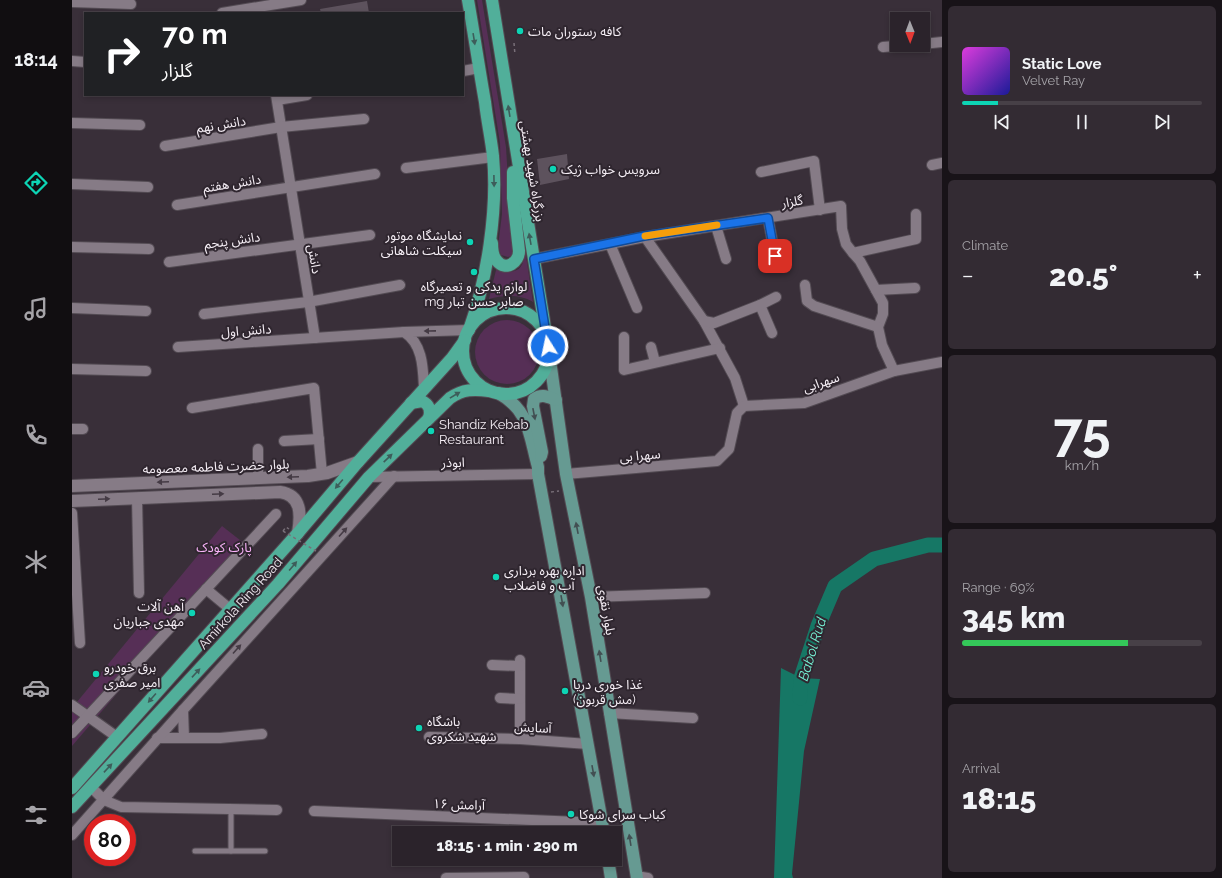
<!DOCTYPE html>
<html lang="en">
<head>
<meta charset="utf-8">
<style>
	body { margin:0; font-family:Raleway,"Noto Sans Arabic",sans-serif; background:#332b33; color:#f1f3f6; height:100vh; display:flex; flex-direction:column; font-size:15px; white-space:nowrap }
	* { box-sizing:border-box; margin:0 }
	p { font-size:13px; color:#a6a4a9 }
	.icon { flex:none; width:22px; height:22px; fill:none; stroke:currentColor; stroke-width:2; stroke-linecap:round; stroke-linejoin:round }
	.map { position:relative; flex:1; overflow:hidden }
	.side { display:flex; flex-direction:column; gap:6px; padding:6px; background:#181318; width:280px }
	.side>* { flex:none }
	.guide { position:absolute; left:12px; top:12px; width:380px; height:84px; border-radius:0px; box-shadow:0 2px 6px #0003,0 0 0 1px #474047; background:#202124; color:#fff; overflow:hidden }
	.needle { width:26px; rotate:179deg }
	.fabs { position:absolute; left:818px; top:12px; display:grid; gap:8px }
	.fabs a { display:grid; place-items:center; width:40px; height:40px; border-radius:0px; background:#2b232b; box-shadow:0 2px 6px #0003,0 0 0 1px #474047; font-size:20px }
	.speed { position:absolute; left:12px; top:814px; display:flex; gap:8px; font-size:20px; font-weight:700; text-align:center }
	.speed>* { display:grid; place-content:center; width:52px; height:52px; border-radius:50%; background:#2b232b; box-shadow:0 2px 6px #0003,0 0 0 1px #474047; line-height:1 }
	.speed .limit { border:6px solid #d22; background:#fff; color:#111 }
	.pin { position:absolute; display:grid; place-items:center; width:34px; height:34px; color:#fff; margin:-17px; border-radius:8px; box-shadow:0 2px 6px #0006 }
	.me { position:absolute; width:44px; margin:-22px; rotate:350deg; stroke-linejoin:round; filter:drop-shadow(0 0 3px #0008) }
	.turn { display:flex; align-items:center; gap:14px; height:84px; padding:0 12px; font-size:18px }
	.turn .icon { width:52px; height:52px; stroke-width:2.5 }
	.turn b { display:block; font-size:28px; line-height:34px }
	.big { font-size:30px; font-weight:800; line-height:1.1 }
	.side .widget { flex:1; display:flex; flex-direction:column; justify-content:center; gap:6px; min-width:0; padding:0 14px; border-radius:6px; background:#332b33 }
	.side .dial { align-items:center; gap:0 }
	.dial b { font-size:52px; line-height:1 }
	.song { display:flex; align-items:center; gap:12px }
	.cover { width:48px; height:48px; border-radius:6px; background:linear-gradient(135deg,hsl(300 70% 55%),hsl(240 70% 35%)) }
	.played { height:4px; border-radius:2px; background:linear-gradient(90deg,#0dd5b5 15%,#474047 15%) }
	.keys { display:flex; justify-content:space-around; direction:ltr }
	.heat { display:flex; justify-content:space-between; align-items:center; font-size:22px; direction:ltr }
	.charge { height:6px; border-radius:3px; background:linear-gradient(90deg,#34c759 69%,#474047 0) }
	.trip { position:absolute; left:320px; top:826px; width:230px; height:40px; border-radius:0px; background:#2b232b; box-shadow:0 2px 6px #0003,0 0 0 1px #474047; font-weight:800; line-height:40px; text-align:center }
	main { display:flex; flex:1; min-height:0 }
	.dock { display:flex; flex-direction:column; width:72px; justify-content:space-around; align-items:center; background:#110e11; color:#a6a4a9 }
	.dock .icon { width:28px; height:28px }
	.dock .current { color:#0dd5b5 }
	.dock b { font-size:18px; color:#f1f3f6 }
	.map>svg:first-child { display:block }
</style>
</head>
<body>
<main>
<nav class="dock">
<b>18:14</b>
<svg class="icon current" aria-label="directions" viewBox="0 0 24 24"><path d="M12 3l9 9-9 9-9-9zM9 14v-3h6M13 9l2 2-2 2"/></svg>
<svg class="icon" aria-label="music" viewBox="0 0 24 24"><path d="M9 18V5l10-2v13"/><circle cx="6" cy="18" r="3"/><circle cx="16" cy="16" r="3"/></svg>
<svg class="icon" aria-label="phone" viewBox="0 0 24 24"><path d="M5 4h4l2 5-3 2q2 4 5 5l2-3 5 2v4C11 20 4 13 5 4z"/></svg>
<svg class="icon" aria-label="climate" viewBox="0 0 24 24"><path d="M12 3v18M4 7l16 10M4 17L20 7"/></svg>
<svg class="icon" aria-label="car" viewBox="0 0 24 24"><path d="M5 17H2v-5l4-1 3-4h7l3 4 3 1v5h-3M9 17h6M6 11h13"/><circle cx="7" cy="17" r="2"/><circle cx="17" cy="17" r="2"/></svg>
<svg class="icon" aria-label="filters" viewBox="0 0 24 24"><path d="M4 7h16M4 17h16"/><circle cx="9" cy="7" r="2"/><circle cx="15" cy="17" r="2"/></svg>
</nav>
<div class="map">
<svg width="870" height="878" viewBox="0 0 870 878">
	<rect width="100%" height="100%" fill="#392f39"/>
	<g fill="#562f56">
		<polygon points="405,0 410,0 434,147 437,197 442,250 441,255 436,257 429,255 426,246 430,214 428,143"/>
		<path d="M 445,203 L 446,203 L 461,302 C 449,294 431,295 417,299 L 424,270 C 438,273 450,274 452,257 Z"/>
		<circle cx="435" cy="352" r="32"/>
		<polygon points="150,526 173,544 0,746 0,708"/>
	</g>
	<polygon fill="#167765" points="709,668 729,678 748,679 732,751 720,874 721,878 702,878"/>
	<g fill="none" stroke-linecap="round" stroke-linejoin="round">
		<polyline stroke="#167765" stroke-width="15" points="728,698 729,678 746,626 763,586 802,559 856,545 870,545"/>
	</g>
	<g fill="#5d525d">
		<polygon points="295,1 297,13 249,13 248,9"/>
		<polygon points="495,154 497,179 468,185 465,159"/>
	</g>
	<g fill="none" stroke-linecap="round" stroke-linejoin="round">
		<defs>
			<g id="lane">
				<polyline points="123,851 193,851"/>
				<polyline points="159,851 159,809"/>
			</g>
			<g id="street">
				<polyline points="0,2 59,4"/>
				<polyline points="150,13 229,0"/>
				<polyline points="851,44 870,42"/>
				<polyline points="811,47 835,45"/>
				<polyline points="0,61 13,62"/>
				<polyline points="391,71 407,68"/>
				<polyline points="204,95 243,338"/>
				<polyline points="205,100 235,95"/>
				<polyline points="0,123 68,125"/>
				<polyline points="93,146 209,127 292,119"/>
				<polyline points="860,165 870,163"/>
				<polyline points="334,168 421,157"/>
				<polyline points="689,172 742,161 748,210"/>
				<polyline points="0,184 76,187"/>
				<polyline points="105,205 303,174"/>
				<polyline points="696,218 703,256"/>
				<polyline points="644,226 654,259"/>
				<polyline points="573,237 632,321 663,378 672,406"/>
				<polyline points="538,244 565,308"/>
				<polyline points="0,247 77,249"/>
				<polyline points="781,253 844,239 844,214"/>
				<polyline points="462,259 573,237 769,206 770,229 774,244 781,253 788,261 811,303 811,314 806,327 810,345 822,371"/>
				<polyline points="97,262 298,235"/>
				<polyline points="733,285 735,301 742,306 806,327"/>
				<polyline points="804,290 843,288"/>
				<polyline points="688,305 700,333"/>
				<polyline points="0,308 74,311"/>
				<polyline points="132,314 236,302 328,285"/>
				<polyline points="632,321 642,323 688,305 704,297"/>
				<polyline points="552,337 552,370 648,348"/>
				<polyline points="106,347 332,332"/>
				<polyline points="579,347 583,362"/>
				<polyline points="0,369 74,371"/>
				<path d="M 352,388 C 351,368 351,344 332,332 L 397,330"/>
				<polyline points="120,408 242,388 250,474"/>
				<polyline points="0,429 11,429"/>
				<polyline points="212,441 247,439"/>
				<polyline points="186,449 186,478"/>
				<polyline points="494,474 645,461 657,449 665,413 672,406 732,403 822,371 870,362"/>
				<polyline points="297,477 466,474"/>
				<polyline points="65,498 67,593"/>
				<polyline points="0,513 8,643"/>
				<polyline points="134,589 158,609"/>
				<polyline points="519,597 633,593"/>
				<polyline points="448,660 448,739"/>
				<polyline points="420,665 448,666"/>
				<polyline points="428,698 448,699"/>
				<polyline points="0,705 45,737"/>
				<polyline points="111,710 112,738"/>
				<polyline points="537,713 621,718"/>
				<polyline points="0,733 204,514"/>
				<polyline points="357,737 448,739 516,744"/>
				<polyline points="85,738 148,738 190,734"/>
				<polyline points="19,787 32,800 49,807 205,810"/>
				<polyline points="242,811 530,823"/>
				<polyline points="0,835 111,710 322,476"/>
				<polyline points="564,876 576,878"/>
				<polyline points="374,878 452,877"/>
			</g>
			<g id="secondary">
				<polyline points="0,486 236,476 255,473 286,462"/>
				<path d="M 0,501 L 208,492 C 230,495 229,515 226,533"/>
			</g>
			<g id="primary">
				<polyline points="476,346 494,474 519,597 565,878"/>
				<path d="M 426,393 C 458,410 457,435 466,467 L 466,474 L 532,833"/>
				<path d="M 469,456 L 470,452 L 461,406 L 462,399 C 470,393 476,397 484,400"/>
				<polyline points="536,859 539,878"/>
			</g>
			<g id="highway">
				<path d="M 396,0 C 402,34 407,68 413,102 C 415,120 419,138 421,156 C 426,210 415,280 397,330"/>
				<polyline points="420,0 476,346"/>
				<path d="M 420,243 C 420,249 421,257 425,261 C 434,272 447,262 447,251 L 441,198 L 441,172"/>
				<circle cx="434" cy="351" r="43"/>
				<path d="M 339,403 L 350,401 C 358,405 359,410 357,418"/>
				<polyline points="0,788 226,533 286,462 380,358 393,340"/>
				<path d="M 0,807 L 206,584 L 297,477 L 378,398 C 391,389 402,389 417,391"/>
			</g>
		</defs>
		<use href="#lane" stroke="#534b53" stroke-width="7"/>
		<use href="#street" stroke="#534b53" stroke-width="12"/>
		<use href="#secondary" stroke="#534b53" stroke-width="14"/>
		<use href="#primary" stroke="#534b53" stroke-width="14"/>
		<use href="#highway" stroke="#534b53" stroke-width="14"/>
		<g stroke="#786f78" stroke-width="1.5" stroke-dasharray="3 3" stroke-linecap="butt">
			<polyline points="442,43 443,55"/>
			<polyline points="391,51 392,51"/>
			<polyline points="479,492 487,491"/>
			<polyline points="211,531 214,527 217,529"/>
		</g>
		<use href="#lane" stroke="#867b86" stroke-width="5"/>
		<use href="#street" stroke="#867b86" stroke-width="10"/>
		<use href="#secondary" stroke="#867b86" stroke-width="12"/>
		<use href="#primary" stroke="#669a92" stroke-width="12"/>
		<use href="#highway" stroke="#51af9a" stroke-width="12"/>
		<polyline stroke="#786f78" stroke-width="1.5" stroke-dasharray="3 3" stroke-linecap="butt" points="211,531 244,551"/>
	</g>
	<defs><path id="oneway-solid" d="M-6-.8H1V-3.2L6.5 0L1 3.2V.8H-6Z"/></defs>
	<g fill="#3d5d5a">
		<use href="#oneway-solid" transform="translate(402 39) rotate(81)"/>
		<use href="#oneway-solid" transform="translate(437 111) rotate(-99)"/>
		<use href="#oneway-solid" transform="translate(422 181) rotate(89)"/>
		<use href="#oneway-solid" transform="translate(458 239) rotate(-100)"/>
		<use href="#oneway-solid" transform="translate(383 395) rotate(-31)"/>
		<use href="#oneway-solid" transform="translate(316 458) rotate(-44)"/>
		<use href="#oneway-solid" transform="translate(267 484) rotate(130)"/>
		<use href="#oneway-solid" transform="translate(221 566) rotate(-50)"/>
		<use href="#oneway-solid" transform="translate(124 673) rotate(-47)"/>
		<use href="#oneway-solid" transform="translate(80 698) rotate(131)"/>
		<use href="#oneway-solid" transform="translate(36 768) rotate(-47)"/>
	</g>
	<g fill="#453b45">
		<use href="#oneway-solid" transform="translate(358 331) rotate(179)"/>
		<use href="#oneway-solid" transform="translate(221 477) rotate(178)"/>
		<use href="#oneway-solid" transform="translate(91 482) rotate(178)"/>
		<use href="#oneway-solid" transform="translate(146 494) rotate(-3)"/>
		<use href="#oneway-solid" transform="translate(32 499) rotate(-2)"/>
		<use href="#oneway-solid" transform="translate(271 532) rotate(-48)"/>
		<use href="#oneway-solid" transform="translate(165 649) rotate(-48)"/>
	</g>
	<g fill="#424f52">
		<use href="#oneway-solid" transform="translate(462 414) rotate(79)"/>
		<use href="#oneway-solid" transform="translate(505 528) rotate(-101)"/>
		<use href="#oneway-solid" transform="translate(490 601) rotate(80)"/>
		<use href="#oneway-solid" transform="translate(528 656) rotate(-99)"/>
		<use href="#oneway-solid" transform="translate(521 771) rotate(80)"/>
		<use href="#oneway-solid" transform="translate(558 840) rotate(-99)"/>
	</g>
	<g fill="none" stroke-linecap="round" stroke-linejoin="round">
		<defs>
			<polyline id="route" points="476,346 462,259 572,236 696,218 703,256"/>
		</defs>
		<use href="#route" stroke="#114b97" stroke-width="10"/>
		<use href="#route" stroke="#1a73e8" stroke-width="7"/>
		<polyline stroke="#f59e0b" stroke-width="7" points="573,236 645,225"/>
	</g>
	<g fill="#0dd5b5" stroke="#2f262f" stroke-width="1.5">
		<circle cx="448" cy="31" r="4"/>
		<circle cx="481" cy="169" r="4"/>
		<circle cx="398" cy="242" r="4"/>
		<circle cx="402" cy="272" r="4"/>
		<circle cx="359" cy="431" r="4"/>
		<circle cx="424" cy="577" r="4"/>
		<circle cx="120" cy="613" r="4"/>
		<circle cx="24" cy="674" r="4"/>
		<circle cx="493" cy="691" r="4"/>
		<circle cx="347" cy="728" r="4"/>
		<circle cx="499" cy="814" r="4"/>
	</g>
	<g text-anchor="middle" stroke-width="4" stroke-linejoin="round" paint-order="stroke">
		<g font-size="13" fill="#f6eff6" stroke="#2f262f" text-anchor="start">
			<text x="456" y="36">کافه رستوران مات</text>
			<text x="489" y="174">سرویس خواب ژیک</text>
			<text x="390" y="240" text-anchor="end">نمایشگاه موتور<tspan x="390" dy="15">سیکلت شاهانی</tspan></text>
			<text x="402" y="291" text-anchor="middle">لوازم یدکی و تعمیرگاه<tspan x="402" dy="15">mg صابر حسن تبار</tspan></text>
			<text x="367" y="429">Shandiz Kebab<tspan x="367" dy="15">Restaurant</tspan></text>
			<text x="432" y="575">اداره بهره برداری<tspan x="432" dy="15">آب و فاضلاب</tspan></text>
			<text x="112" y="611" text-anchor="end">آهن آلات<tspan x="112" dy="15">مهدی جباریان</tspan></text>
			<text x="32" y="672">برق خودرو<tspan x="32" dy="15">امیر صفری</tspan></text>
			<text x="501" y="689">غذا خوری دریا<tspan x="501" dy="15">(مش قربون)</tspan></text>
			<text x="355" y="726">باشگاه<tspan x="355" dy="15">شهید شکروی</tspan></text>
			<text x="507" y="819">کباب سرای شوکا</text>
		</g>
		<g font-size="13" fill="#f6eff6" stroke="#2f262f">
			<text transform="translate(149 124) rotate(-9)" y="5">دانش نهم</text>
			<text transform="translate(461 171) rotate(81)" y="5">بزرگراه شهید بهشتی</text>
			<text transform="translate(160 183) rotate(-9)" y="5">دانش هفتم</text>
			<text transform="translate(720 201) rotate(-9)" y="5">گلزار</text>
			<text transform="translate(160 240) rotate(-8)" y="5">دانش پنجم</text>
			<text transform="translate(243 259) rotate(81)" y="5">دانش</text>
			<text transform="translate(174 330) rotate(-4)" y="5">دانش اول</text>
			<text transform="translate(749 382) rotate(-19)" y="5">سهرابی</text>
			<text transform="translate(568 455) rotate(-5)" y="5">سهرا بی</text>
			<text transform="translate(381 462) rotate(-1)" y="5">ابوذر</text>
			<text transform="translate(144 466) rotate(-2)" y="5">بلوار حضرت فاطمه معصومه</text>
			<text transform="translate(168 603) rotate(-48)" y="5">Amirkola Ring Road</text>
			<text transform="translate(535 610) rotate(80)" y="5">بلوار نقوی</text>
			<text transform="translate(461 727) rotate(3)" y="5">آسایش</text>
			<text transform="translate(387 804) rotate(2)" y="5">آرامش ۱۶</text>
		</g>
		<g font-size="13" fill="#fab4fa" stroke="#2f262f">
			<text x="152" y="552">پارک کودک</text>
		</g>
		<g font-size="14" font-style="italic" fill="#76f3d6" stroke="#2f262f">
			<text transform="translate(740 649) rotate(-73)" y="5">Babol Rud</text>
		</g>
	</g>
</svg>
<div class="fabs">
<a><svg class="needle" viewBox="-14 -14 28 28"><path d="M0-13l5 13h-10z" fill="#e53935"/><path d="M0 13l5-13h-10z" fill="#a6a4a9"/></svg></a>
</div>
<div class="speed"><div class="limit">80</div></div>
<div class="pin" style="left:703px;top:256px;background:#d93025"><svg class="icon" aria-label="arrive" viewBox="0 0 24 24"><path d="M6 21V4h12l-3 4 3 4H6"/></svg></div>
<svg class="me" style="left:476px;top:346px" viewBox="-20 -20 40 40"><circle r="17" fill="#1a73e8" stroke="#fff" stroke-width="3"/><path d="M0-11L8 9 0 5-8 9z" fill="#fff"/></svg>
<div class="trip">18:15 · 1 min · 290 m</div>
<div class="guide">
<div class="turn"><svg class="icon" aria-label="right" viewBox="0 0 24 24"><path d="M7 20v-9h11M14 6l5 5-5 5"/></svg><div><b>70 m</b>گلزار</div></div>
</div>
</div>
<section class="side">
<div class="widget">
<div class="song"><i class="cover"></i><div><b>Static Love</b><p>Velvet Ray</p></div></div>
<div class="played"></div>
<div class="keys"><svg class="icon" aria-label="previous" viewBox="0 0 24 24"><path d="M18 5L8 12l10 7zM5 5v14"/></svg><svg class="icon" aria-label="pause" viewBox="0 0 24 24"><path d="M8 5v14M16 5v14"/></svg><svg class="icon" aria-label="next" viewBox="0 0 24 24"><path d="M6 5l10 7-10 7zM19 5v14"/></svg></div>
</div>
<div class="widget"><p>Climate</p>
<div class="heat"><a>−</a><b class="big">20.5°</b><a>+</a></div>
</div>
<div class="widget dial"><b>75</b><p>km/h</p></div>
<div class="widget"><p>Range · 69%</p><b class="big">345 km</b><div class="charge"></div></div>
<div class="widget"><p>Arrival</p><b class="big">18:15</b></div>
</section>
</main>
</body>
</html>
